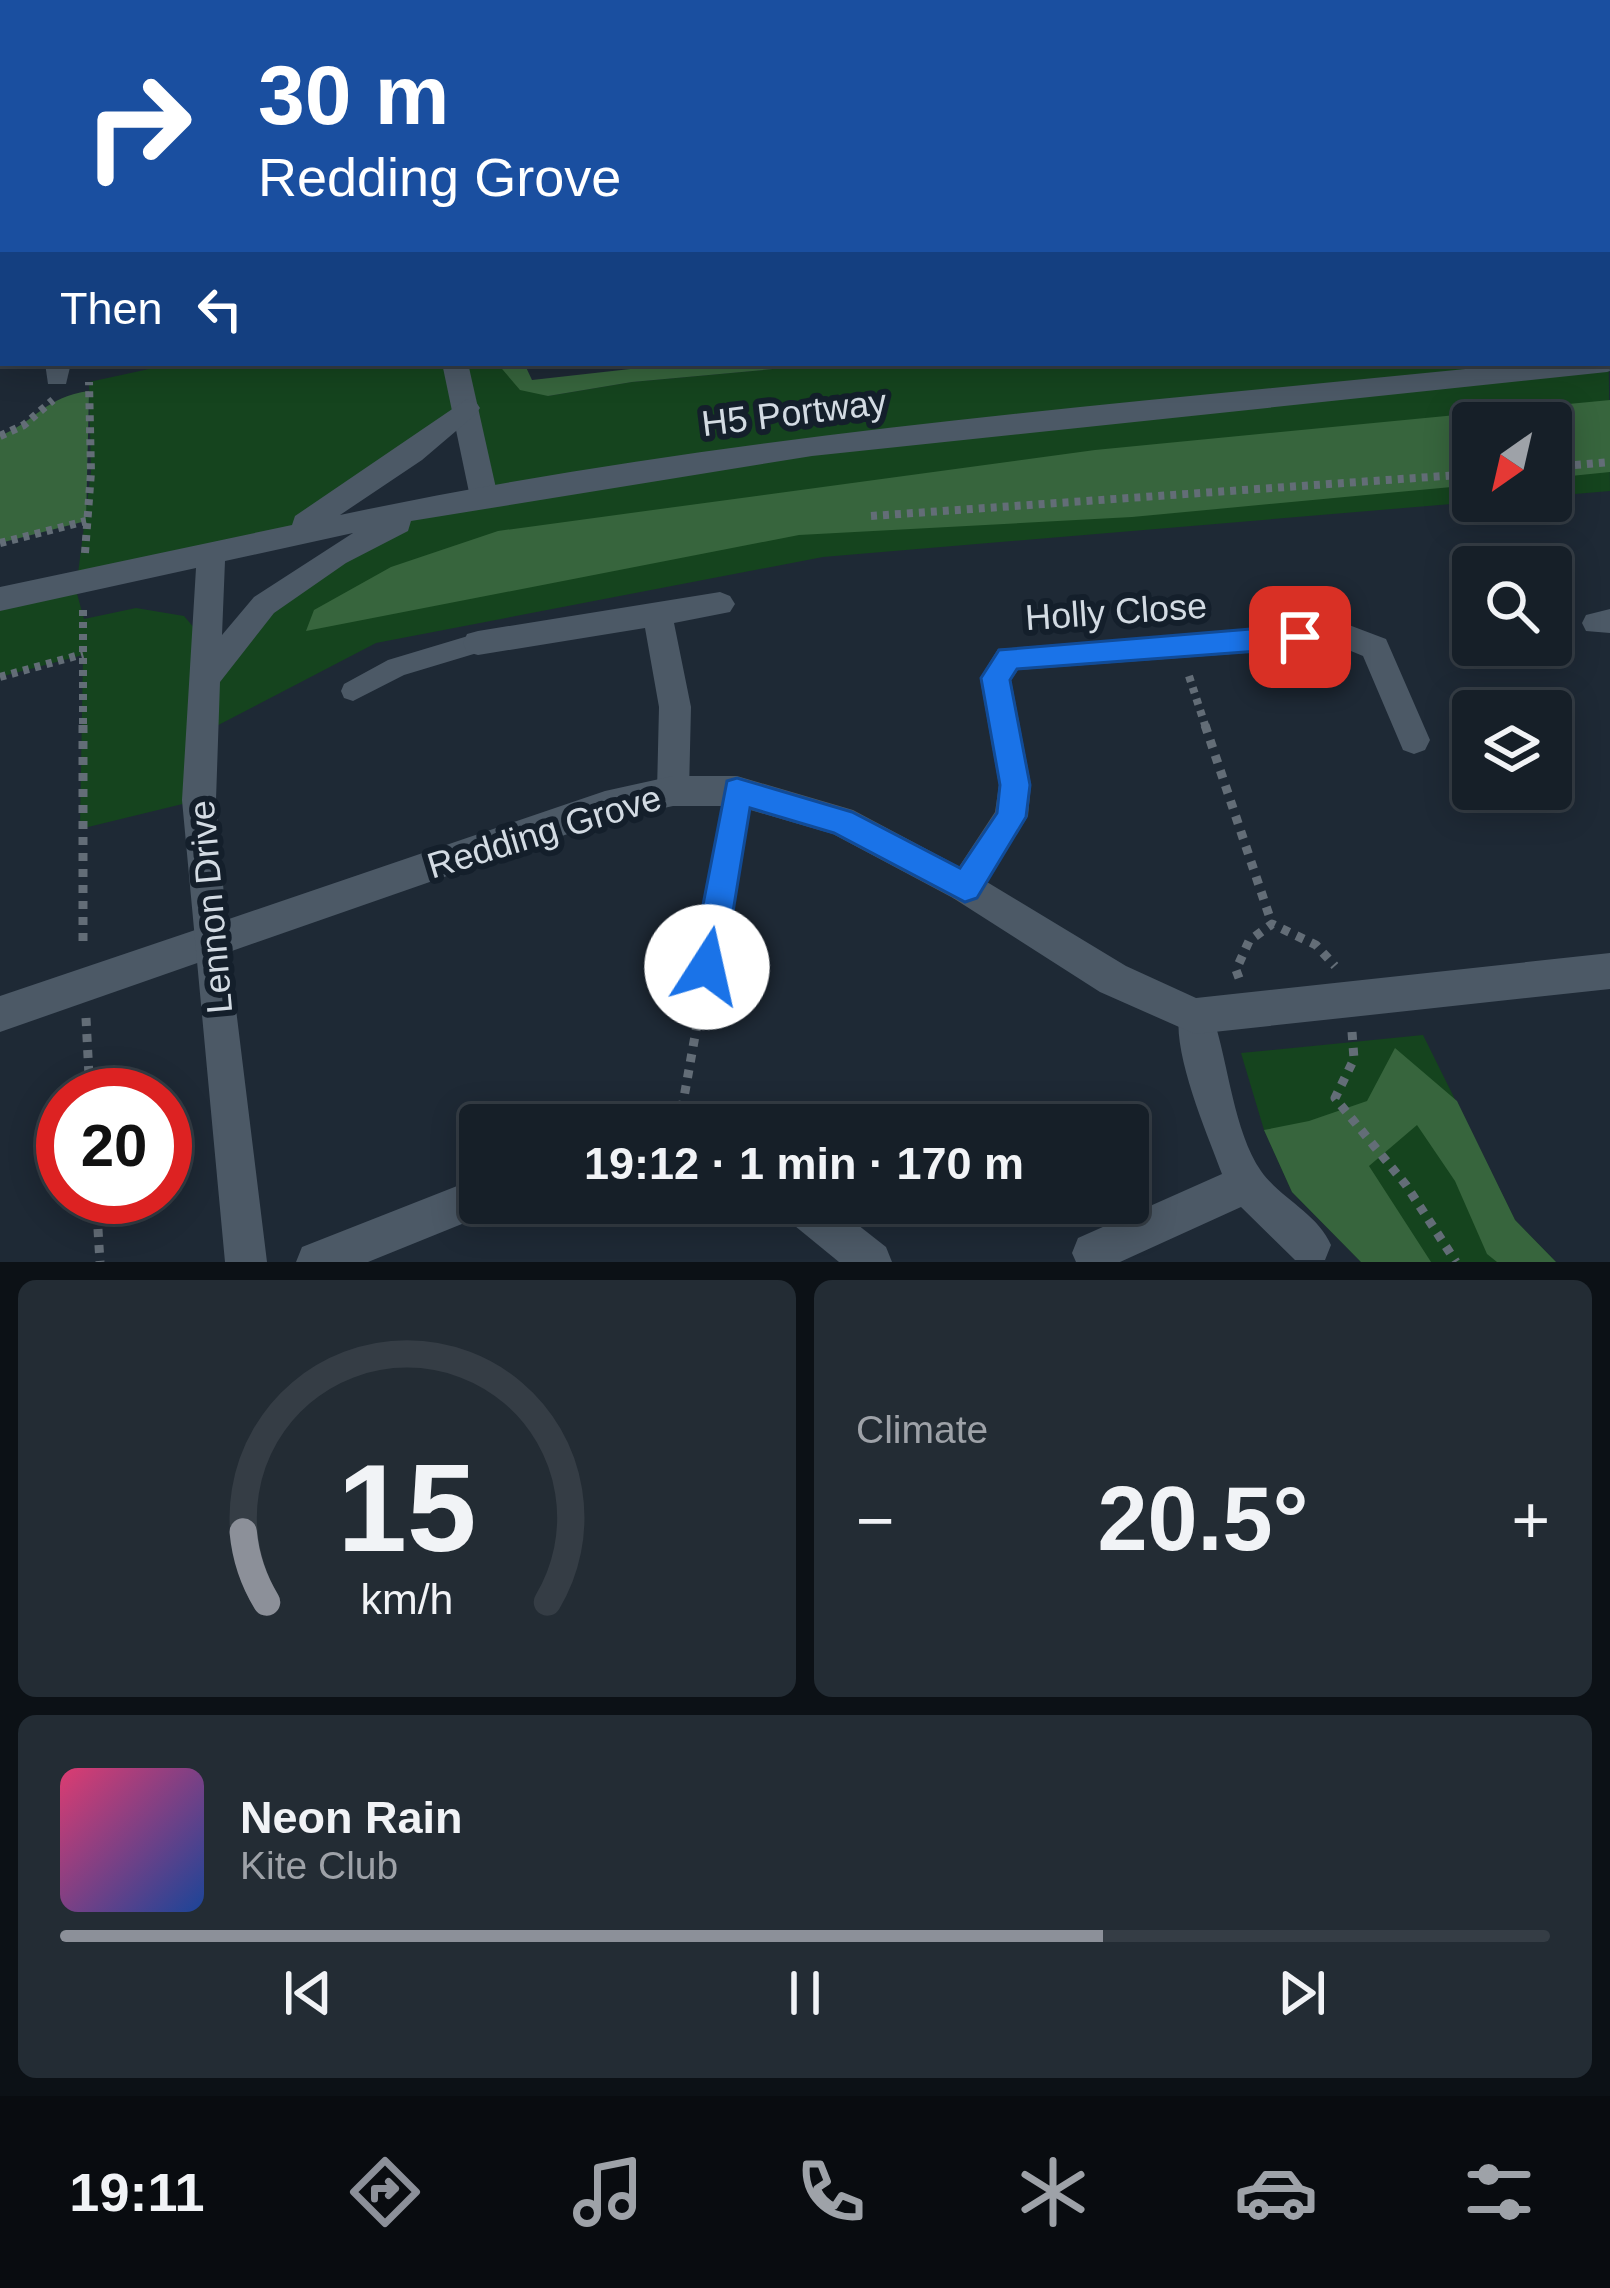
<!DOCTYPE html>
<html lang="en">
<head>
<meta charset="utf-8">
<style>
	body { margin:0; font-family:Helvetica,sans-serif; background:#232c34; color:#f1f3f6; height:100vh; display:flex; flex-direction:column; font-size:45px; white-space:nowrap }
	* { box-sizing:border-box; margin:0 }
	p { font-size:39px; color:#9ea2a8 }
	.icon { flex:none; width:66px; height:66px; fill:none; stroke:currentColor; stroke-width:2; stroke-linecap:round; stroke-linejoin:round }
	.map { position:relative; height:1262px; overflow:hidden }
	.side { display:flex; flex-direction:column; gap:18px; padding:18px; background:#0c1116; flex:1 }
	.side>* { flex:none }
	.hud { position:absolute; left:0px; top:0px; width:1611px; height:366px; box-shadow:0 6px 30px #0003,0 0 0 3px #353d45; background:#1a4fa0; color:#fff; overflow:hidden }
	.needle { width:78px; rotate:214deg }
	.controls { position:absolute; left:1452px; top:402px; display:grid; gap:24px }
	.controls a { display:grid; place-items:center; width:120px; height:120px; border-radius:12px; background:#161f28; box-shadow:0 6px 30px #0003,0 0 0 3px #353d45; font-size:60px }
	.speed { position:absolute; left:36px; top:1068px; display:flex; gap:24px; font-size:60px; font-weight:700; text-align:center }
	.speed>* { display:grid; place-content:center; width:156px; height:156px; border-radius:50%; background:#161f28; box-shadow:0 6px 30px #0003,0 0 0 3px #353d45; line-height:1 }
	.speed .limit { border:18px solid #d22; background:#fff; color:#111 }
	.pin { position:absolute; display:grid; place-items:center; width:102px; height:102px; color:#fff; margin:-51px; border-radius:24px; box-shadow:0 6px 18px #0006 }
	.me { position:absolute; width:132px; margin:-66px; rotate:10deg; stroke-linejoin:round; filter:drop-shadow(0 0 9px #0008) }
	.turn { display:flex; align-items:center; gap:42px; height:252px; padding:0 60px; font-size:54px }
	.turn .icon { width:156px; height:156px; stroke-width:2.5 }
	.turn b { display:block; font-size:84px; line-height:102px }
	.then { display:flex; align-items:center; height:114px; padding:0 60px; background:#0003; gap:24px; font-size:45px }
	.big { font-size:90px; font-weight:600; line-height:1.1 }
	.side .card { flex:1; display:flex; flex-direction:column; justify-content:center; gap:18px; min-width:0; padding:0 42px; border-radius:18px; background:#232c34 }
	.side .dial { align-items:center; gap:0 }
	.dial svg { height:312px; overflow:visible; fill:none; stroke:#353d45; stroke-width:7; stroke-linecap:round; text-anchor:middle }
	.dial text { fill:#f1f3f6; stroke:none }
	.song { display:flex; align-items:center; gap:36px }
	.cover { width:144px; height:144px; border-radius:18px; background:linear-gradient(135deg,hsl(340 70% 55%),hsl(220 70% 35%)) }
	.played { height:12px; border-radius:6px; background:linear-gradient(90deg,#8c9099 70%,#353d45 70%) }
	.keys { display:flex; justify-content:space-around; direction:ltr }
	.heat { display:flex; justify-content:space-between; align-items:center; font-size:66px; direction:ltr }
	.side .tiles { flex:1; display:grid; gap:18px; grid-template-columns:1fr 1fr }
	.card:last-child { grid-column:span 2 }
	.trip { position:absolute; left:459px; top:1104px; width:690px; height:120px; border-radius:12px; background:#161f28; box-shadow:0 6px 30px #0003,0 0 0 3px #353d45; font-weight:600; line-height:120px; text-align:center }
	.menu { display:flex; height:192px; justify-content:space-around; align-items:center; background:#090c10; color:#9ea2a8 }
	.menu .icon { width:84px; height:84px }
	.menu .on { color:#8c9099 }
	.menu b { font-size:54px; color:#f1f3f6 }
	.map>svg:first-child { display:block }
</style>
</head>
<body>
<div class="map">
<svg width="1610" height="1262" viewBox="0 0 1610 1262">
	<rect width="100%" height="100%" fill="#1e2935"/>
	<g fill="#15441e" fill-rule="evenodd">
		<path d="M 1608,282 L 1610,491 L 1551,496 L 1551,423 L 1473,423 L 1473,501 L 1487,501 L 823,557 L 376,643 L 201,734 L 199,800 L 80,829 L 83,655 L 0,677 L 0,606 L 76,589 L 91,472 L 89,382 L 177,363 L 497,363 L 548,396 L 632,382 L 839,363 L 1608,363 ZM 467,410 L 484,497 L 430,506 L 264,605 L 206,675 L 207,643 L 184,616 L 136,608 L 84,619 L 76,590 L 290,534 Z"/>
		<polygon points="1423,1035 1515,1220 1556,1262 1361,1262 1292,1192 1264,1130 1241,1053"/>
	</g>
	<g fill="#37653d">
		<polygon points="497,363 524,363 532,380 684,363 839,363 632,382 548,396 520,390"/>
		<path d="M 89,391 L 86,521 L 0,543 L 0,436 C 39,419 45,397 89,391 Z"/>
		<polygon points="1610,400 1610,472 1551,478 1551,423 1473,423 1473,485 1132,517 799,535 306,631 314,610 391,567 498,531 1095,450"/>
		<polygon points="1395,1048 1457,1101 1515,1220 1556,1262 1497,1262 1487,1254 1455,1181 1417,1125 1369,1166 1431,1262 1361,1262 1292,1192 1264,1130 1309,1121 1367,1101"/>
	</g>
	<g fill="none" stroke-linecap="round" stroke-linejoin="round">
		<g stroke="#636d77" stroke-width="8" stroke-dasharray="6 6" stroke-linecap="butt">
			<polyline points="0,436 24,425 53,400"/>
			<polyline points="1551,467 1610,462"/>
			<polyline points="871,516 1473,474"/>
			<polyline points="0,543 86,521"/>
			<polyline points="85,553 91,472 89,382"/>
			<polyline points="83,610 83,728"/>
			<polyline points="1189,676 1206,728"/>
			<polyline points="0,677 83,654"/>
		</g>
		<g stroke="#636d77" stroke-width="9" stroke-dasharray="8 8" stroke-linecap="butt">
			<polyline points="83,725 83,949"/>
			<polyline points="1205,725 1272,924"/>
			<polyline points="1239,978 1236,970 1249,941 1272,924 1316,945 1335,966"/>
			<polyline points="86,1018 90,1095"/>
			<polyline points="1352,1032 1354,1059 1335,1098 1406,1185 1456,1262"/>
			<polyline points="679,1125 702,997"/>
			<polyline points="96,1197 100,1262"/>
		</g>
		<g fill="#4c5966" fill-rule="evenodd">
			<rect x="0" y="119" width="3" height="10"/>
			<polygon points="478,633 487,636 490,643 487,650 404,675 353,701 344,698 341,691 344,684 388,660"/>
			<polygon points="737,779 746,783 750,791 722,967 718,977 708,981 698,977 694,967 724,791 728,783"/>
		</g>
		<g fill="#4c5966" fill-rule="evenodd">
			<rect x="255" y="0" width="18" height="3"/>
			<polygon points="45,363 71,363 66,384 48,384"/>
			<polygon points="442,363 468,363 498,497 494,504 484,507 470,497"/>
			<polygon points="720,592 730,596 735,604 730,612 674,623 691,707 689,791 685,801 673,806 661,801 657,791 659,707 645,628 478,655 467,652 463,643 467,634 478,631"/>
			<polygon points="1610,609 1610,633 1586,631 1582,623 1586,615"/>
			<polygon points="1341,622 1386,639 1430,740 1425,750 1414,754 1403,750 1363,656 1339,646 1018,670 1011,680 1031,785 1028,816 977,898 965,903 953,898 948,887 953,876 995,812 999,785 980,678 998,649"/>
			<polygon points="210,925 223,930 228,942 223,954 0,1032 0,996"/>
			<path d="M 1195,998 L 1208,1003 C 1228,1052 1231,1127 1261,1171 C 1281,1199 1317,1213 1331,1245 L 1325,1260 L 1295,1260 L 1241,1207 L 1120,1262 L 1076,1262 L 1072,1253 L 1078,1238 L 1222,1174 C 1208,1135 1166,1041 1182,1003 Z"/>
			<polygon points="480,1177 480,1203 498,1203 494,1211 368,1262 296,1262 302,1247"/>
			<polygon points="778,1203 830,1203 886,1247 892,1262 839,1262 784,1217"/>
		</g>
		<path fill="#4c5966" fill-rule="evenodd" d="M 1608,355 L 1610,371 L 1607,372 L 812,456 L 411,521 L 408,531 L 346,563 L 274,613 L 220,682 L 216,800 L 226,920 L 605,791 L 673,776 L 737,776 L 853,810 L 977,876 L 1126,966 L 1196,998 L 1610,953 L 1610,989 L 1195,1034 L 1100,992 L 953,898 L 833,834 L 737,806 L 673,806 L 605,821 L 229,952 L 267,1262 L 225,1262 L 182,800 L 196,568 L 0,611 L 0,587 L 292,525 L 295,516 L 467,399 L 476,402 L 480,408 L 476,414 L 422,460 L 340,515 C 729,432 1129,404 1524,363 L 1608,363 ZM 353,533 L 254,597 L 222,635 L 225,561 Z"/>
	</g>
	<polygon fill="#613758" points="1555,0 1577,0 1576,3 1556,3"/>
	<polygon fill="#1a73e8" stroke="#114b97" stroke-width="3" points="1300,625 1314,637 1300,648 1017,669 1010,680 1030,785 1026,817 977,898 965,902 834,833 750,808 724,967 719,978 707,983 696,978 691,967 727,781 737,778 852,812 960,868 997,813 1000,785 981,678 999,650"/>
	<g text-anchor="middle" stroke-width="12" stroke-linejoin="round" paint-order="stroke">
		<g font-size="36" fill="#d3dbe3" stroke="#141f2b">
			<text transform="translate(794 412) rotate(-7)" y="13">H5 Portway</text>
			<text transform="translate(1116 611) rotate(-4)" y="13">Holly Close</text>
			<text transform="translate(544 831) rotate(-17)" y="13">Redding Grove</text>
			<text transform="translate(210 907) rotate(-95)" y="13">Lennon Drive</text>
		</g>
	</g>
</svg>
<div class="controls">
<a><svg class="needle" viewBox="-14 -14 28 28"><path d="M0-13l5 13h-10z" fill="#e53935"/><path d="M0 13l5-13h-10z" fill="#9ea2a8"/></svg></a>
<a><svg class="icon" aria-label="search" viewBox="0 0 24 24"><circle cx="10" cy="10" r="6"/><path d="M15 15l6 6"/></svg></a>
<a><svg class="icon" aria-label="layers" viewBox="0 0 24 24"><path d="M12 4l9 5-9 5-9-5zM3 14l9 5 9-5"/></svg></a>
</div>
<div class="speed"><div class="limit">20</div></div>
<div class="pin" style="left:1300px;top:637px;background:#d93025"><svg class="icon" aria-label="arrive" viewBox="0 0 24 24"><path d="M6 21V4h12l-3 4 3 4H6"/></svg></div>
<svg class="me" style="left:707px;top:967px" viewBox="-20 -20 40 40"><circle r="19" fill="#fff"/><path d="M0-13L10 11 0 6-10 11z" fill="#1a73e8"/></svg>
<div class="trip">19:12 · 1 min · 170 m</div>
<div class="hud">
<div class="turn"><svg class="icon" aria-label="right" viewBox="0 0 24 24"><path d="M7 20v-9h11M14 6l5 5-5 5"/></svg><div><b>30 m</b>Redding Grove</div></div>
<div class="then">Then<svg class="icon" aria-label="left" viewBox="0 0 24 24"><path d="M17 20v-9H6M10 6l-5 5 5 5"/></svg></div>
</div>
</div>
<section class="side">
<div class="tiles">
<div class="card dial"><svg viewBox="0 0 100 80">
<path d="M14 69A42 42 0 1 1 86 69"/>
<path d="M14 69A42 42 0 0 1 8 51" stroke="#8c9099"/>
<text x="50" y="56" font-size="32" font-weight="700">15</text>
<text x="50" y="72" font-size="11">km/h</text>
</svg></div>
<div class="card"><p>Climate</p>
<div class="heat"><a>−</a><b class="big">20.5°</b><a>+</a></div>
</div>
<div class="card">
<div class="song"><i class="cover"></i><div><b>Neon Rain</b><p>Kite Club</p></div></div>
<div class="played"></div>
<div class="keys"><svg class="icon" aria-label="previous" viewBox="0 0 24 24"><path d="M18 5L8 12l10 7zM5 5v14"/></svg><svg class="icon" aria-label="pause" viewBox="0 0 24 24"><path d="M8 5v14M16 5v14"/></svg><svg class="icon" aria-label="next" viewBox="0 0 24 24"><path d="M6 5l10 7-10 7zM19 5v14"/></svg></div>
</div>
</div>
</section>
<nav class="menu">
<b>19:11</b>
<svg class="icon on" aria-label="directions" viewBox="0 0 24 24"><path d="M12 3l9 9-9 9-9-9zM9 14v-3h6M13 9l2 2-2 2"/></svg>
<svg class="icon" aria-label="music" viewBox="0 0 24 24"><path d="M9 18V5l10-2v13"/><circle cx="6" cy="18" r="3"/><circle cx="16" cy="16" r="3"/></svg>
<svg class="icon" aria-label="phone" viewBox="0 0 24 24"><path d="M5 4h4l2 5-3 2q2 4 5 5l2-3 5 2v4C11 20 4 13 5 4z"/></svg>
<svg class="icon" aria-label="climate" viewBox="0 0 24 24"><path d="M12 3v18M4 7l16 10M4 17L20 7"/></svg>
<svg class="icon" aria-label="car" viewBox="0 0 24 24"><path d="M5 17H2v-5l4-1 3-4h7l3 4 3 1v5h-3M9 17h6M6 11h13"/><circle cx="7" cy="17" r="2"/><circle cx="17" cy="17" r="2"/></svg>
<svg class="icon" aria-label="filters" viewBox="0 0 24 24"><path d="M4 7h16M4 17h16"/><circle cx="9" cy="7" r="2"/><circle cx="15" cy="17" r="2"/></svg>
</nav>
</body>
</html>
